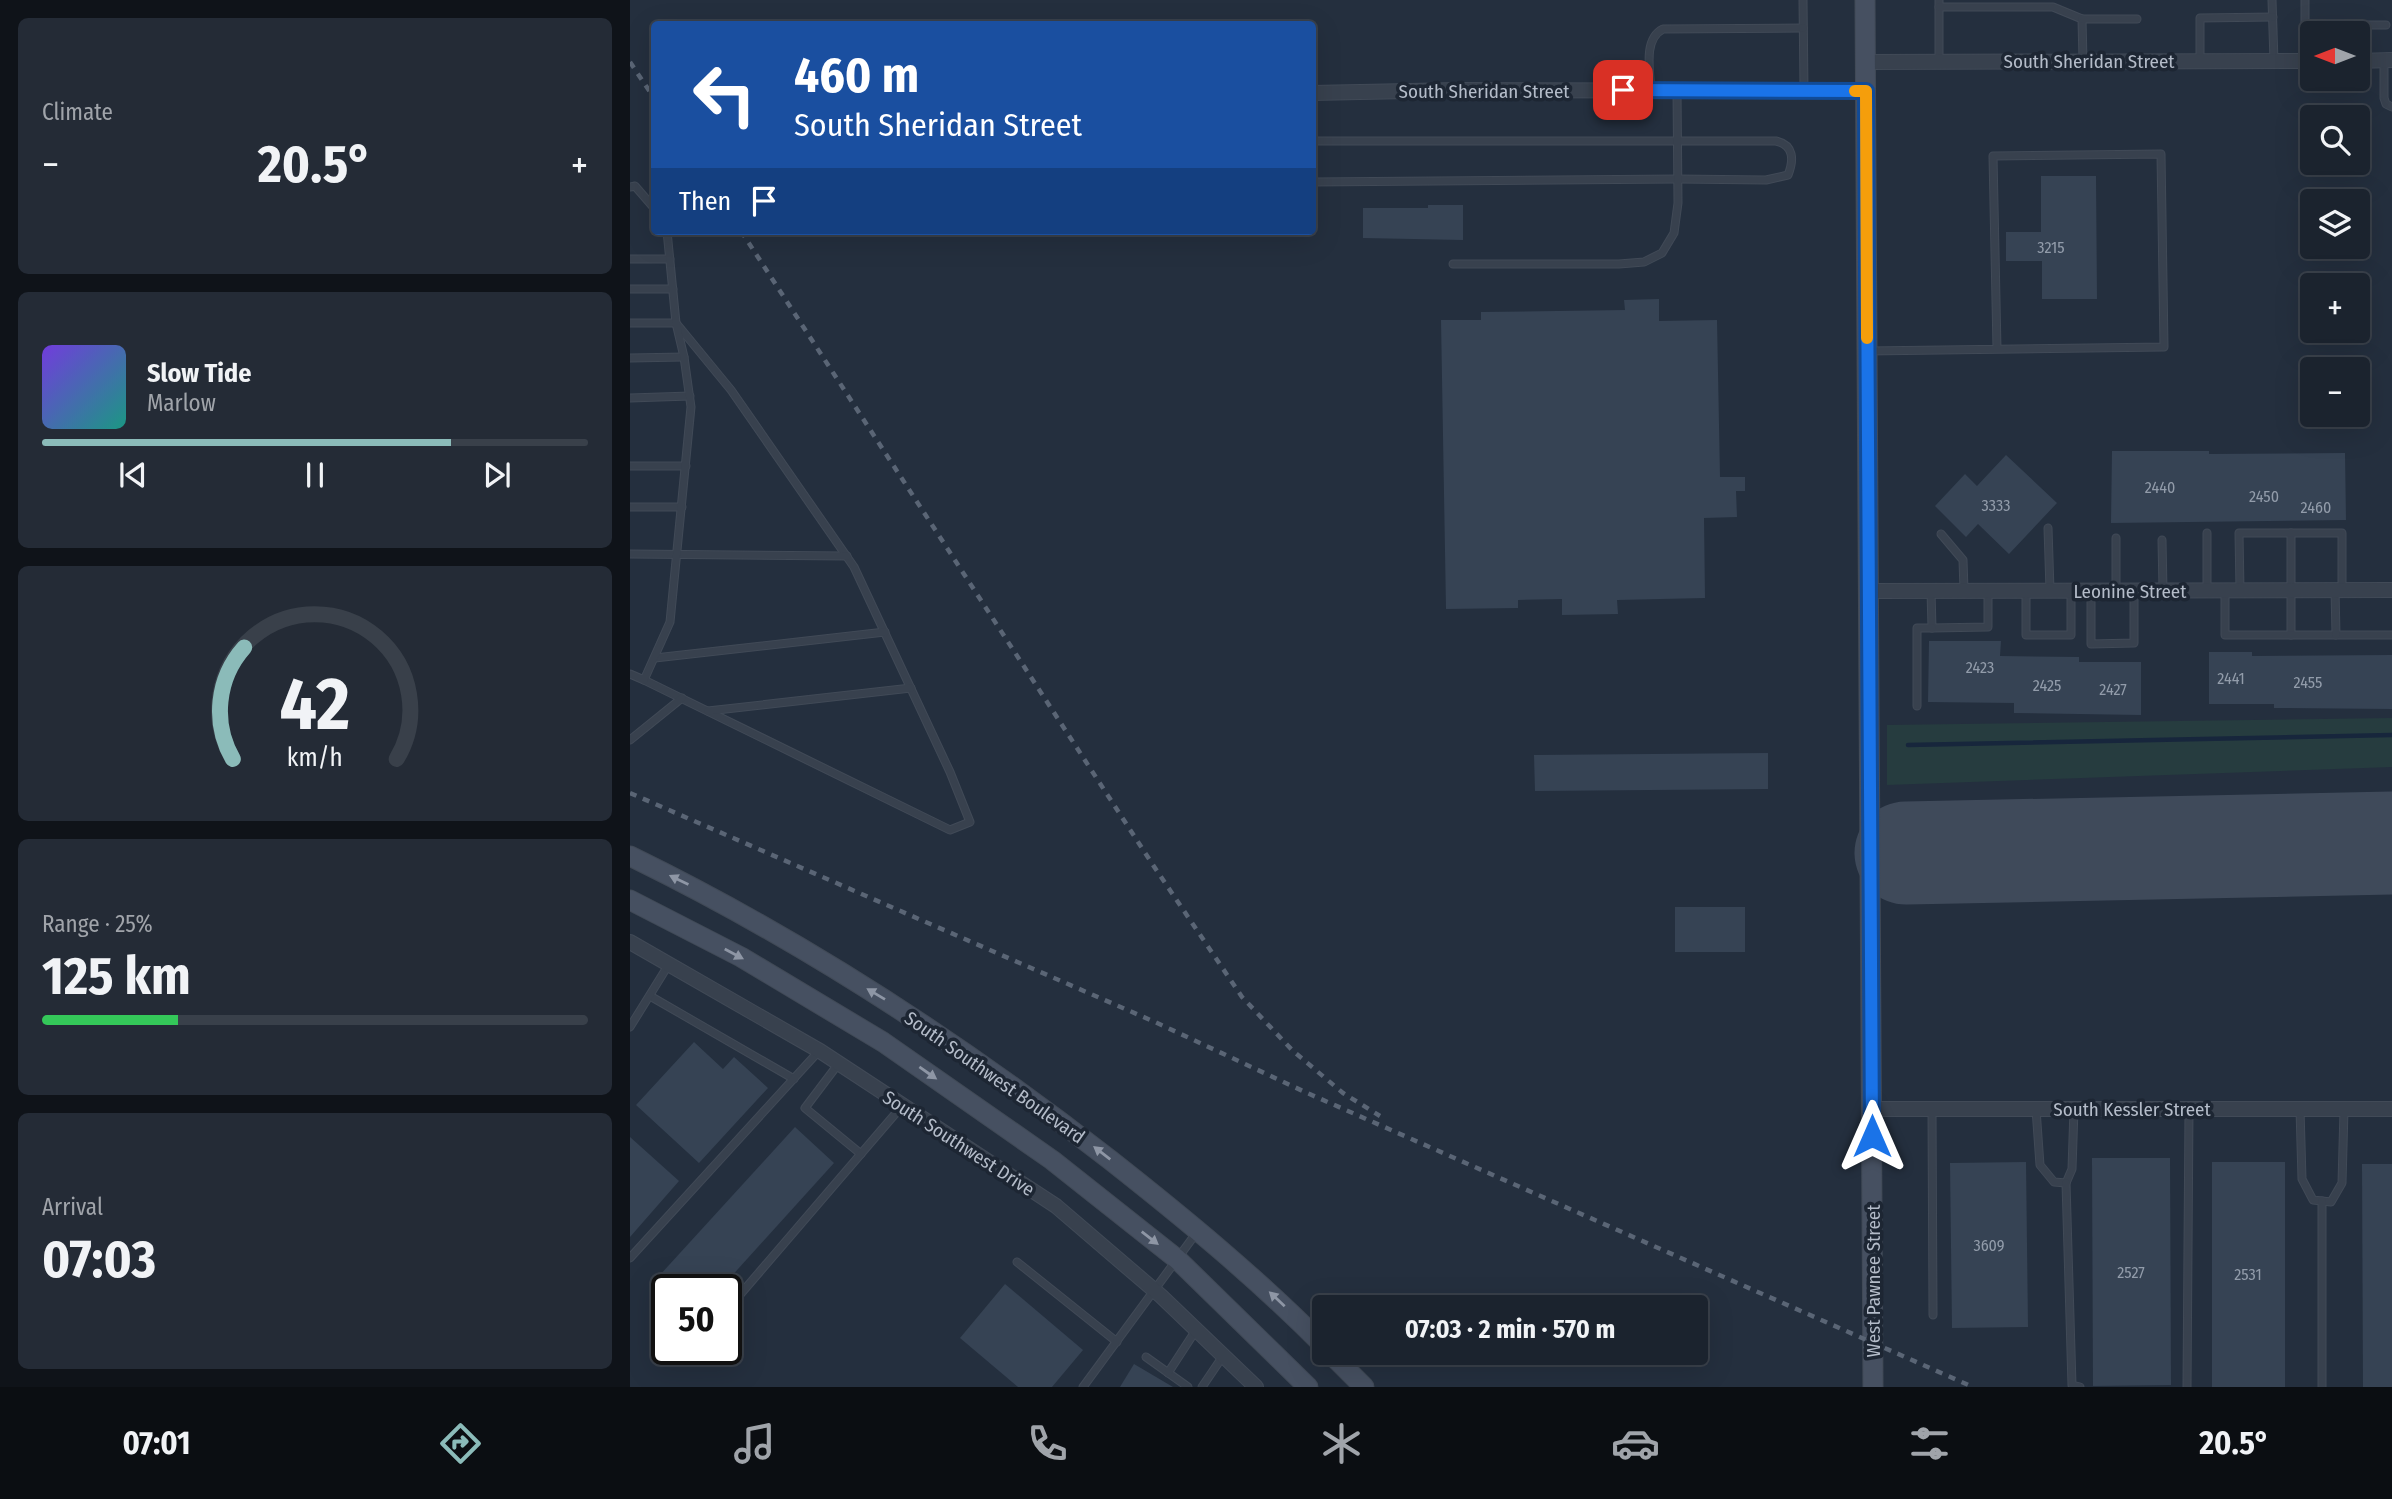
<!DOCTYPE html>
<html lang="en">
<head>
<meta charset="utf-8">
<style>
	body { margin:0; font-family:"Fira Sans Condensed",sans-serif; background:#242b36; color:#f1f3f6; height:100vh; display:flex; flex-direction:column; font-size:26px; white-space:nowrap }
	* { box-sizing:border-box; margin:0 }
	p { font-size:23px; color:#a0a4aa }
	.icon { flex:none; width:38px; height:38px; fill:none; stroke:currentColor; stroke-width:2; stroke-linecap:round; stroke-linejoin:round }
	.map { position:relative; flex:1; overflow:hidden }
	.details { display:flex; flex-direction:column; gap:18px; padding:18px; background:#0f1319; width:630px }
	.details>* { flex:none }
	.hud { position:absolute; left:21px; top:21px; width:665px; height:214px; border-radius:7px; box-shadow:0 7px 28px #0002,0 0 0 2px #39404a; background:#1a4fa0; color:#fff; overflow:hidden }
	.needle { width:46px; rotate:270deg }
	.tools { position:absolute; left:1670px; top:21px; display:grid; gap:14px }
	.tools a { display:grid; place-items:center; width:70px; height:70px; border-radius:7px; background:#1b232e; box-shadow:0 7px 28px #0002,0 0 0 2px #39404a; font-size:35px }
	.speed { position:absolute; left:21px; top:1274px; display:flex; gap:14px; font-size:35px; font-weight:700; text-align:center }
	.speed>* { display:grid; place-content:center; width:91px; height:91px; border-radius:50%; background:#1b232e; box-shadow:0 7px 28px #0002,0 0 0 2px #39404a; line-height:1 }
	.speed .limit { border:4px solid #111; border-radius:10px; background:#fff; color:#111 }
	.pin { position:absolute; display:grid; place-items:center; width:60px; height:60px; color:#fff; margin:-30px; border-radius:14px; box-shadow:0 4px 10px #0006 }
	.me { position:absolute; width:77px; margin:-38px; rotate:0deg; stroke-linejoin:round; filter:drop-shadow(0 0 5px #0008) }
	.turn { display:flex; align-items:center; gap:24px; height:147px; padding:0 28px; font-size:32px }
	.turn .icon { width:91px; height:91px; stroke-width:2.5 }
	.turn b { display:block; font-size:49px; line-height:60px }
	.then { display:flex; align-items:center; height:66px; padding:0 28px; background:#0003; gap:14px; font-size:26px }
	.big { font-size:52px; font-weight:700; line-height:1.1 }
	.details .widget { flex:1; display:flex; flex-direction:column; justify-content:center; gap:10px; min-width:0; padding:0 24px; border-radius:10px; background:#242b36 }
	.details .dial { align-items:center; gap:0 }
	.dial svg { height:182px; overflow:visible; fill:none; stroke:#39404a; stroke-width:7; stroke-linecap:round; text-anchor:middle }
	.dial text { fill:#f1f3f6; stroke:none }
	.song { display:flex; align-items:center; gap:21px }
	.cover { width:84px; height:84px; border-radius:10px; background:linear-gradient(135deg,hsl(260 70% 55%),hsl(170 70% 35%)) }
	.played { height:7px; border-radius:4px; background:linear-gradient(90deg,#8bbbb9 75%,#39404a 75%) }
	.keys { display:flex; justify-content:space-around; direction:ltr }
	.heat { display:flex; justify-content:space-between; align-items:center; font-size:38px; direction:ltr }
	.charge { height:10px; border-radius:5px; background:linear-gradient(90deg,#34c759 25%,#39404a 0) }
	.trip { position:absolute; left:682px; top:1295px; width:396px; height:70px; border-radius:7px; background:#1b232e; box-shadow:0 7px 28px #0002,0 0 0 2px #39404a; font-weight:700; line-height:70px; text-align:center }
	.tabs { display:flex; height:112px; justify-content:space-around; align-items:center; background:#0b0e12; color:#a0a4aa }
	.tabs .icon { width:49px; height:49px }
	.tabs .active { color:#8bbbb9 }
	.tabs b { font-size:32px; color:#f1f3f6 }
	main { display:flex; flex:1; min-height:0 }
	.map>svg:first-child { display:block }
</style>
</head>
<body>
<main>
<section class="details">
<div class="widget"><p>Climate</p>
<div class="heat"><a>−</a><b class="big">20.5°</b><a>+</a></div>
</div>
<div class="widget">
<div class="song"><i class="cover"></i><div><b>Slow Tide</b><p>Marlow</p></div></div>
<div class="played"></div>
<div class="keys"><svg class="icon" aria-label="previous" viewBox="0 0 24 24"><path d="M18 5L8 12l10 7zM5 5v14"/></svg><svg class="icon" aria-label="pause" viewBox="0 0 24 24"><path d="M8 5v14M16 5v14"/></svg><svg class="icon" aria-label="next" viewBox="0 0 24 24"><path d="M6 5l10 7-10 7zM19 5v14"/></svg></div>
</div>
<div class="widget dial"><svg viewBox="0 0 100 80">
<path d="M14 69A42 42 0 1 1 86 69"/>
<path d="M14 69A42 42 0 0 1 19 20" stroke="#8bbbb9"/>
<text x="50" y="56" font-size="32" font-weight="700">42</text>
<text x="50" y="72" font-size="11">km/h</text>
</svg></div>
<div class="widget"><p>Range · 25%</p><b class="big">125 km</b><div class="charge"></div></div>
<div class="widget"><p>Arrival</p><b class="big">07:03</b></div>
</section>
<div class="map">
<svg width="1762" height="1387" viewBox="0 0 1762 1387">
	<rect width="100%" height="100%" fill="#242f3e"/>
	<polygon fill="#263c3f" points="1762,718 1762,767 1257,785 1257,725"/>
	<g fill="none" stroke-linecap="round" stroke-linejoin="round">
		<polyline stroke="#17263c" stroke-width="4.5" points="1278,745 1762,735"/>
		<polyline stroke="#3f4a5a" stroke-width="103" points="1276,853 1762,843"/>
	</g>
	<g fill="#364354">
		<polygon points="1411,176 1466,176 1467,299 1412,299 1412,261 1376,261 1376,232 1411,232"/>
		<polygon points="798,205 833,205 833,240 733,238 733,208 798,208"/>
		<polygon points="1029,299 1029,321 1087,320 1090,477 1115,477 1115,491 1106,491 1107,517 1074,518 1075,598 987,600 988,614 932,615 932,599 888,600 888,608 816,609 811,320 851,320 851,312 995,310 994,300"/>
		<polygon points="1482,451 1579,451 1579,454 1715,453 1716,520 1481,523"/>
		<polygon points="1376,455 1427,503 1379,554 1348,524 1336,537 1305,506 1335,474 1347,486"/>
		<polygon points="1299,641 1371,641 1370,656 1449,657 1449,662 1511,662 1511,715 1384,713 1384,703 1298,702"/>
		<polygon points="1579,652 1622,652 1622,656 1762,655 1762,709 1644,708 1644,704 1579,704"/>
		<polygon points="1138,753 1138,789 905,791 904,755"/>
		<rect x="1045" y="907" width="70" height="45"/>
		<polygon points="64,1042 93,1069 104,1057 138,1088 69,1163 6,1105"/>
		<polygon points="165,1127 204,1163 89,1290 44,1290 29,1276"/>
		<polygon points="0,1137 49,1181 0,1237"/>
		<polygon points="1462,1158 1540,1158 1541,1385 1463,1386"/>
		<polygon points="1396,1162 1398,1327 1322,1328 1320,1163"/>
		<rect x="1582" y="1162" width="73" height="225"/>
		<polygon points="1732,1164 1762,1164 1762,1387 1733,1387"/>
		<polygon points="375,1284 453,1350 422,1387 388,1387 330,1338"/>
		<polygon points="504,1364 543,1387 490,1387"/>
	</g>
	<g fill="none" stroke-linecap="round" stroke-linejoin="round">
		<defs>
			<g id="service">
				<polyline points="1173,0 1174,90"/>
				<polyline points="1309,0 1309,62"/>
				<polyline points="1642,0 1644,61"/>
				<polyline points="1675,0 1675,25 1693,25"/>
				<polyline points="1309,7 1423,7 1452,19 1453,61"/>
				<polyline points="1452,19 1507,19"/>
				<polyline points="1693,33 1693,25 1756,25"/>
				<polyline points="1754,60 1754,98 1756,104 1762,107"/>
				<polyline points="1570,61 1570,18 1643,17"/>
				<path d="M 1021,90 C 1020,71 1013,39 1033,29 L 1173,28"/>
				<path d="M 682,141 L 1146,141 C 1164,145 1164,160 1158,175 L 1136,180 L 1048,179 L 682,182"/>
				<polyline points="0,187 5,186 24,208"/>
				<polyline points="0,259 40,259"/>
				<polyline points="823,264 989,264 1014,262 1032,253 1044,233 1048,203 1047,91"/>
				<polyline points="0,289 43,289"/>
				<polyline points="0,323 46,323 101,390 224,567 320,772 340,822 320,830 14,680"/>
				<polyline points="1238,351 1534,347 1531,154 1363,156 1367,349"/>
				<polyline points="0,358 54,357"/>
				<polyline points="0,398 60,396"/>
				<polyline points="0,466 56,466"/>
				<polyline points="0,507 52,507"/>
				<polyline points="1418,528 1420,590"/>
				<polyline points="1577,533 1577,590"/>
				<polyline points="1661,533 1661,635"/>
				<polyline points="1311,534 1333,560 1334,590"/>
				<polyline points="1486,538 1486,590"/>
				<polyline points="1532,540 1533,590"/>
				<polyline points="0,554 217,556"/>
				<polyline points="1595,590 1595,635 1762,635"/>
				<polyline points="1610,590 1609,533 1712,533 1712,589"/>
				<polyline points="1705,590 1706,635"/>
				<polyline points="1301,591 1302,628 1358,627 1358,591"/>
				<polyline points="1396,591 1396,635 1441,635 1441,591"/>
				<polyline points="1461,591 1461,644 1504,643 1504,591"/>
				<polyline points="25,658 255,632"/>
				<polyline points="0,674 14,680 40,622 61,407 54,357 46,323 37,231"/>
				<polyline points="1287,706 1287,628 1302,628"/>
				<polyline points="78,711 281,688"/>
				<polyline points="0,740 52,698"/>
				<polyline points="20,996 164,1079"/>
				<polyline points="0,1027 39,964"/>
				<polyline points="209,1063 175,1108 231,1154"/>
				<polyline points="1302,1109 1303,1315"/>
				<polyline points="1406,1109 1410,1165 1424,1182 1436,1183 1442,1169 1444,1109"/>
				<polyline points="1670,1109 1672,1179 1683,1200 1701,1202 1712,1183 1714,1110"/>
				<polyline points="1436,1183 1442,1385 1450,1387"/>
				<polyline points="0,1258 189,1051"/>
				<polyline points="387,1262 487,1342"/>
				<polyline points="96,1311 272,1106"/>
				<polyline points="516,1357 558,1387"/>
				<polyline points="538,1373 566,1330"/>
				<polyline points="453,1387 567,1232"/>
				<polyline points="572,1387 593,1356"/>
				<polyline points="1557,1387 1559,1109"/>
				<polyline points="1692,1387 1692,1201"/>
			</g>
			<g id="minor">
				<polyline points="1727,61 1762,60"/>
				<polyline points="1236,62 1682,61"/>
				<polyline points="682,93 828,90 1236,91"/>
				<polyline points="1238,591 1762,590"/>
				<polyline points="0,942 190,1051 426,1206 531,1296 626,1387"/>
				<polyline points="1242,1109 1762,1109"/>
			</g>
			<g id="secondary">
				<polyline points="1235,0 1243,1387"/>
				<path d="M 0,856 C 170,939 330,1043 479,1159 C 554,1218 628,1279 695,1347"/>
				<polyline points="0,900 111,957 253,1042 422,1160 547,1259 678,1387"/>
				<polyline points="700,1353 734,1387"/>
			</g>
		</defs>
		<use href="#service" stroke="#414a57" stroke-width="9"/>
		<use href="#minor" stroke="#414a57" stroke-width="16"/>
		<use href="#secondary" stroke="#414a57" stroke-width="21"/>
		<use href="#service" stroke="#38414e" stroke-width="7"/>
		<use href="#minor" stroke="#38414e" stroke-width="14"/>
		<use href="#secondary" stroke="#465061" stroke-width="19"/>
		<g stroke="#5a6575" stroke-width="4.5" stroke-dasharray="7 7" stroke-linecap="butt">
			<polyline points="0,62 24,98"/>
			<polyline points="111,231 523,865 612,997 663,1051 713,1093 750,1116"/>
			<polyline points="0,793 525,1022 675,1092 1343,1387"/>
		</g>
	</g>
	<defs><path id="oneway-solid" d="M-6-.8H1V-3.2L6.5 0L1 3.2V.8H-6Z" transform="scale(1.75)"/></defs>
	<g fill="#8e96a5">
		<use href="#oneway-solid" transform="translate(49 880) rotate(-154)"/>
		<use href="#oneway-solid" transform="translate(104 954) rotate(28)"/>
		<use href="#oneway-solid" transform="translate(246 994) rotate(-149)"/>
		<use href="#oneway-solid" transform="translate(298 1073) rotate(35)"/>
		<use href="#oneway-solid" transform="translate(472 1153) rotate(-142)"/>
		<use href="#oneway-solid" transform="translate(520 1238) rotate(38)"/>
		<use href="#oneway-solid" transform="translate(647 1299) rotate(-137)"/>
	</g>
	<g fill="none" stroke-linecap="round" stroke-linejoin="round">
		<defs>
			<polyline id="route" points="993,90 1236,91 1242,1136"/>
		</defs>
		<use href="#route" stroke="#114b97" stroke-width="18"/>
		<use href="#route" stroke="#1a73e8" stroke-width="12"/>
		<polyline stroke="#f59e0b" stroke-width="12" points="1225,91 1236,91 1237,338"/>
	</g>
	<g text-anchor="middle" stroke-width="7" stroke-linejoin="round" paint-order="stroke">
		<g font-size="16" fill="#929caa">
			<text x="1421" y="253">3215</text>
			<text x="1530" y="493">2440</text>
			<text x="1634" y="502">2450</text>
			<text x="1366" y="511">3333</text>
			<text x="1686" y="513">2460</text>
			<text x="1350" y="673">2423</text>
			<text x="1601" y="684">2441</text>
			<text x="1678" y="688">2455</text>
			<text x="1417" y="691">2425</text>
			<text x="1483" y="695">2427</text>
			<text x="1359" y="1251">3609</text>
			<text x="1501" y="1278">2527</text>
			<text x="1618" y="1280">2531</text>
		</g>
		<g font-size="19" fill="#b4bcc9" stroke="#1d2633">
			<text x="1459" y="68">South Sheridan Street</text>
			<text x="854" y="98">South Sheridan Street</text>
			<text x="1500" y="598">Leonine Street</text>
			<text transform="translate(365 1077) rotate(35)" y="7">South Southwest Boulevard</text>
			<text x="1502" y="1116">South Kessler Street</text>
			<text transform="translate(329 1143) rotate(33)" y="7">South Southwest Drive</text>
			<text transform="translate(1243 1281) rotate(-90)" y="7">West Pawnee Street</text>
		</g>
	</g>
</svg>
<div class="tools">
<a><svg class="needle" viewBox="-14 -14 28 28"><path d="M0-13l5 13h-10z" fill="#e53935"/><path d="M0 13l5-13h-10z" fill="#a0a4aa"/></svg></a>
<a><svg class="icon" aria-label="search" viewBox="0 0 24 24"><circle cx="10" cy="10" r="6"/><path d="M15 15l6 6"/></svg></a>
<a><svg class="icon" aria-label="layers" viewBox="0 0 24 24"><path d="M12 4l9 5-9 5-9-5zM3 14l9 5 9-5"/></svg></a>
<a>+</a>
<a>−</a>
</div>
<div class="speed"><div class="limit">50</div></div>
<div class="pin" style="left:993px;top:90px;background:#d93025"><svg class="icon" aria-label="arrive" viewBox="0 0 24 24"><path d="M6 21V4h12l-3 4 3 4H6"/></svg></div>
<svg class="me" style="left:1242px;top:1136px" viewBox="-20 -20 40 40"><path d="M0-17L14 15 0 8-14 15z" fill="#1a73e8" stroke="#fff" stroke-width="4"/></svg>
<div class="trip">07:03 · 2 min · 570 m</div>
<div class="hud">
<div class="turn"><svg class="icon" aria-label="left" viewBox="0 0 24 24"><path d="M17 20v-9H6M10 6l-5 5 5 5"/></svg><div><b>460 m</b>South Sheridan Street</div></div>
<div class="then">Then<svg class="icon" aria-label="arrive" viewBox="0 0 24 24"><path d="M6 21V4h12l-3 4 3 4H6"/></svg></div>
</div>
</div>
</main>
<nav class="tabs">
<b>07:01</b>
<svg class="icon active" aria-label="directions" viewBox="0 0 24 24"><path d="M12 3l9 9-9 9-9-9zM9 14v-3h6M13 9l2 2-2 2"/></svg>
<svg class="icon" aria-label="music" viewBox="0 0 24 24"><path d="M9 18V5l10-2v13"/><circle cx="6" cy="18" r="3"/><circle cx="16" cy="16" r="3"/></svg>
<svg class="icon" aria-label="phone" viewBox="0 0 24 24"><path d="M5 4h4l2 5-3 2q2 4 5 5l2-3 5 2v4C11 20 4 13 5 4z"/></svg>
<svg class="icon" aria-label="climate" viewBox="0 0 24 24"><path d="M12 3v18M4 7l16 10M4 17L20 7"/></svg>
<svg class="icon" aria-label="car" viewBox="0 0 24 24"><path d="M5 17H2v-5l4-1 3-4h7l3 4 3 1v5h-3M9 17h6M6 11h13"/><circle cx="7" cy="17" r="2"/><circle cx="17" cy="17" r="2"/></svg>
<svg class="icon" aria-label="filters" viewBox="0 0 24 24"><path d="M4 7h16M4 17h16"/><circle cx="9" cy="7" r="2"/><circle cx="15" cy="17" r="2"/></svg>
<b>20.5°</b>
</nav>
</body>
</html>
